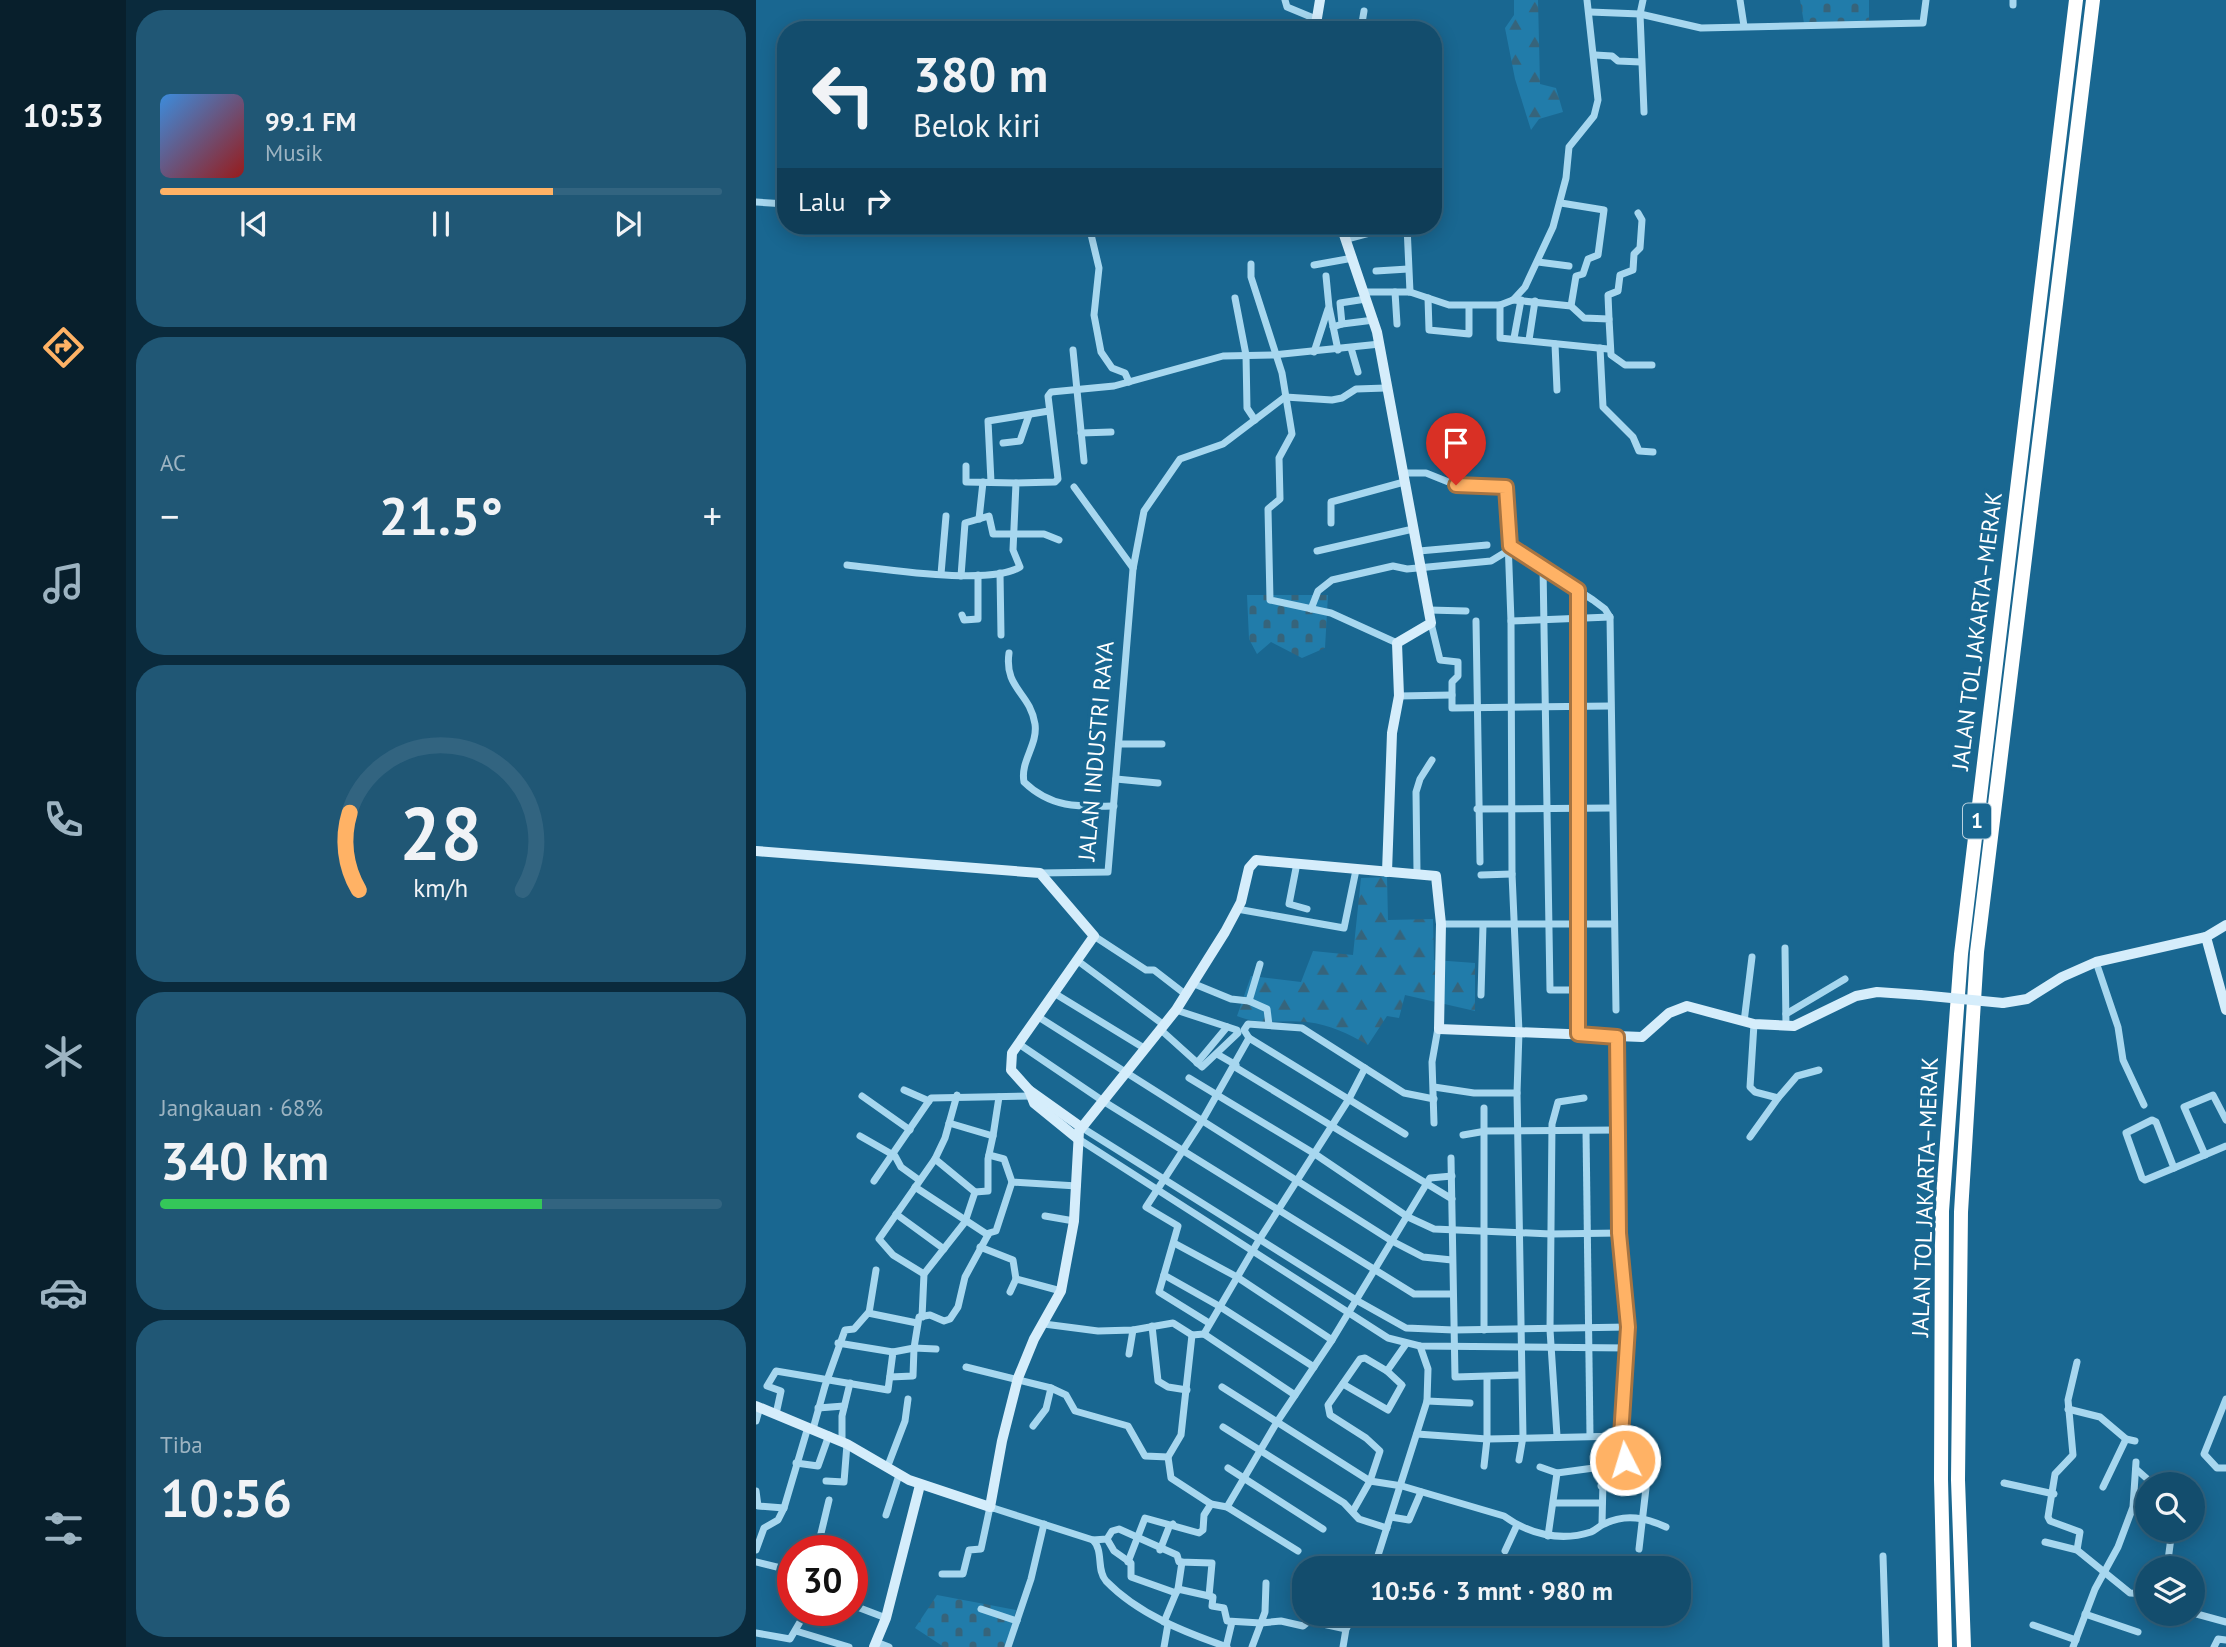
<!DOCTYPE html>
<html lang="id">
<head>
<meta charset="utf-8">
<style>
	body { margin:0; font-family:"PT Sans",sans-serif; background:#205775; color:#f1f3f6; height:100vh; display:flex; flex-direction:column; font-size:26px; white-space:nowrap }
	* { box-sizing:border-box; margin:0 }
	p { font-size:23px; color:#9db4c2 }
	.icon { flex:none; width:38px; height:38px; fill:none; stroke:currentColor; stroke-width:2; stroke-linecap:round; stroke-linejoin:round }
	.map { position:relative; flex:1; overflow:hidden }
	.side { display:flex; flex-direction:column; gap:10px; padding:10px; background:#0a2a3c; width:630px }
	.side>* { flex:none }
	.hud { position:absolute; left:21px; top:21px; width:665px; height:214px; border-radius:28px; box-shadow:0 4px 18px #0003,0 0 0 2px #326480; background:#134d6d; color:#f1f3f6; overflow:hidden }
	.buttons { position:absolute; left:1379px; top:1472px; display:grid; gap:14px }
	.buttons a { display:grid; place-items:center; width:70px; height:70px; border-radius:50%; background:#134d6d; box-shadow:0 4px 18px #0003,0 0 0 2px #326480; font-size:35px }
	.speed { position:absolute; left:21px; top:1535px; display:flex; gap:14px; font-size:35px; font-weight:700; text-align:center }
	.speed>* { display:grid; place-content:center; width:91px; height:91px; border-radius:50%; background:#134d6d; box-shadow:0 4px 18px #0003,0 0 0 2px #326480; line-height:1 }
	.speed .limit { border:10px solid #d22; background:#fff; color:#111 }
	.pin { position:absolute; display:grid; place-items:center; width:60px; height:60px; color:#fff; margin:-72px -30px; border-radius:50% 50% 50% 0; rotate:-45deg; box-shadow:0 0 7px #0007 }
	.pin .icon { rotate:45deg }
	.me { position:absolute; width:77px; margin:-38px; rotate:355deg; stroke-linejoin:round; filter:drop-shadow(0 0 5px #0008) }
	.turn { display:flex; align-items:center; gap:24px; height:147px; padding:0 21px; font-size:32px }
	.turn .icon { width:91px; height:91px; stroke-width:2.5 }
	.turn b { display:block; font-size:49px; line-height:60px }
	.then { display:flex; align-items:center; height:66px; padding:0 21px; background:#0003; gap:14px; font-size:26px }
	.big { font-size:52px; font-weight:700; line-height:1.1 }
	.side .tile { flex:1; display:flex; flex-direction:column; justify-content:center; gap:10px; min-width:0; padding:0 24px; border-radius:28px; background:#205775 }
	.side .dial { align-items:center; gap:0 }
	.dial svg { height:182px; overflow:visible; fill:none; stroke:#326480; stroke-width:7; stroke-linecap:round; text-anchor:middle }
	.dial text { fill:#f1f3f6; stroke:none }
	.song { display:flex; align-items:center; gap:21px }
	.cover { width:84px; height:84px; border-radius:10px; background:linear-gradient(135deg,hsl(210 70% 55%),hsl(0 70% 35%)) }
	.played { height:7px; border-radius:4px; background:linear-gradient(90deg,#ffb265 70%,#326480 70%) }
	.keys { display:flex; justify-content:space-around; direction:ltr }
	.heat { display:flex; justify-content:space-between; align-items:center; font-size:38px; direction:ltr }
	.charge { height:10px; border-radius:5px; background:linear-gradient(90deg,#34c759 68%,#326480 0) }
	.trip { position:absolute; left:536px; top:1556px; width:399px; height:70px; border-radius:28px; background:#134d6d; box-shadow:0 4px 18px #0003,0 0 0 2px #326480; font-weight:700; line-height:70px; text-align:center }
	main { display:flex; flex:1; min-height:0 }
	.tab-bar { display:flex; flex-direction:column; width:126px; justify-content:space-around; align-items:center; background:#081f2c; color:#9db4c2 }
	.tab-bar .icon { width:49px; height:49px }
	.tab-bar .on { color:#ffb265 }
	.tab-bar b { font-size:32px; color:#f1f3f6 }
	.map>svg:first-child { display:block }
</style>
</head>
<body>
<main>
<nav class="tab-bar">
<b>10:53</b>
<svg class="icon on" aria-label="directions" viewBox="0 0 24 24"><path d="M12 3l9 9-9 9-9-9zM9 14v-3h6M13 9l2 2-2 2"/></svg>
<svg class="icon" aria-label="music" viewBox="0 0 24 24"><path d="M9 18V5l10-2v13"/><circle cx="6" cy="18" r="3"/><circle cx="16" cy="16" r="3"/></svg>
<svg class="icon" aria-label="phone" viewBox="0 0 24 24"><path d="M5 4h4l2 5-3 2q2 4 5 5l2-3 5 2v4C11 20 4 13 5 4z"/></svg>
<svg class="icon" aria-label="climate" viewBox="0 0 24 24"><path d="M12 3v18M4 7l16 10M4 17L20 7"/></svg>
<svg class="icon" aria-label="car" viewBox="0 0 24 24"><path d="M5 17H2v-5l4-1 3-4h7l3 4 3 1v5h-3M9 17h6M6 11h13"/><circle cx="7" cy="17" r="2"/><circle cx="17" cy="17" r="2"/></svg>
<svg class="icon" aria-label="filters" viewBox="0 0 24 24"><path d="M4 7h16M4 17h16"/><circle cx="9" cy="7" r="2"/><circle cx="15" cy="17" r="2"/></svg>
</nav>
<section class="side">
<div class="tile">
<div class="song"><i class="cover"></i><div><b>99.1 FM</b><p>Musik</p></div></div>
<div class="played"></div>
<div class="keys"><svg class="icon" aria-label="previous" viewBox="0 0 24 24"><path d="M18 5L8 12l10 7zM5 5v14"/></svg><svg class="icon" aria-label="pause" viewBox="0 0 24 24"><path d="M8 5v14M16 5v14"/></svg><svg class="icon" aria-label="next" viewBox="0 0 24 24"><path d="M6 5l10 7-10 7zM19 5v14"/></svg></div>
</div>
<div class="tile"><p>AC</p>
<div class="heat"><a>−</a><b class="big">21.5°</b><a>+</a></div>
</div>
<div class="tile dial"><svg viewBox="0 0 100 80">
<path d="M14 69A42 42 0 1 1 86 69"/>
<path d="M14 69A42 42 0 0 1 10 35" stroke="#ffb265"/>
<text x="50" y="56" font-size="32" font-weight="700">28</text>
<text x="50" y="72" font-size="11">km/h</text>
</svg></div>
<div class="tile"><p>Jangkauan · 68%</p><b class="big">340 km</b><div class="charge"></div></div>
<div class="tile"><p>Tiba</p><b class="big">10:56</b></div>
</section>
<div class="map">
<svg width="1470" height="1647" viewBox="0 0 1470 1647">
	<defs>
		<pattern id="forest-firs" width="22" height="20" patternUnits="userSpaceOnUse" patternTransform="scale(1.75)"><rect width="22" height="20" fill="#217caa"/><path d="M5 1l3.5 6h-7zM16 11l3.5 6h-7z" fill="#36647b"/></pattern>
		<pattern id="cemetery-stones" width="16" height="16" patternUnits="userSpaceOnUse" patternTransform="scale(1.75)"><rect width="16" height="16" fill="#217caa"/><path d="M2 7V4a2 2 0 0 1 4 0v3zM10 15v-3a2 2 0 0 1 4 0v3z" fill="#36647b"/></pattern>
	</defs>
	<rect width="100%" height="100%" fill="#196791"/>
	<g fill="url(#forest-firs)">
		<polygon points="758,0 782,0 784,84 800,88 807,112 783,119 775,130 759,79 749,28 758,15"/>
		<path d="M 631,877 L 632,920 L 677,919 L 678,960 L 719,963 L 719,1011 L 649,995 L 643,1018 L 631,1016 L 612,1045 C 591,1033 575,1025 551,1022 C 527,1019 504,1026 481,1016 L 495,976 L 545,982 L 557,951 L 597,955 L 605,878 Z"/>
	</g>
	<g fill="url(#cemetery-stones)">
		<polygon points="1044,0 1113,0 1113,21 1048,23"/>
		<polygon points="491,595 572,595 569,648 546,658 515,642 501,654 493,639"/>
		<polygon points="181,1595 260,1610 251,1647 188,1647 159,1628"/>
	</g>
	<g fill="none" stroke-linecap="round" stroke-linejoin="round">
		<g stroke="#a7d7ef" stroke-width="7">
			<polyline points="529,0 531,7 560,19"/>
			<polyline points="887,0 884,14 888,112"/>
			<polyline points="984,0 988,26"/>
			<polyline points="1257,0 1257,5"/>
			<polyline points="834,12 884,14 945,28 1167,23 1170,0"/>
			<polyline points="560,25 591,29 606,23 608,11"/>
			<polyline points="839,55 856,56 862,61 885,62"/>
			<polyline points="0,202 30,204"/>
			<polyline points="805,203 848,210 842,255 832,259 827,274 820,276 815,306"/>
			<polyline points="284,226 297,226"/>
			<polyline points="333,226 343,268 338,315 345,352 356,368 369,373 373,382"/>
			<polyline points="651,226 654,292"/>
			<polyline points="591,239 621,231 624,226"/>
			<polyline points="782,262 813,266"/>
			<polyline points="495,264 495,277 526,373 536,434 523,458 524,499 512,509 514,600 575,613 641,643"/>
			<polyline points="558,265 597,258"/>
			<polyline points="620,271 652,269"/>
			<polyline points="570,276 573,307 582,350"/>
			<polyline points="608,292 654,292 693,305 744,305 757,300 769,287 797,227 810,178 813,147 838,116 842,100 831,0"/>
			<polyline points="639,292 641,324"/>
			<polyline points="479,298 490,355 491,408 499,420"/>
			<polyline points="672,298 673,330 713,334 713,306"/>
			<polyline points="757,300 815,306 828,318 853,319 855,355 869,365 896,365"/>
			<polyline points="744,305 744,338 852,349"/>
			<polyline points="853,319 852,295 862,291 864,275 877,270 878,254 884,248 886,220 882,213"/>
			<polyline points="586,324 618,320"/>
			<polyline points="577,327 586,324 584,303 610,299"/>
			<polyline points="758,338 765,300"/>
			<polyline points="773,340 779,301"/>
			<polyline points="799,344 801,390"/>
			<polyline points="595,348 602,372"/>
			<polyline points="844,348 847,407 877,437 883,451 897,452"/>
			<polyline points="317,350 328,461"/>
			<polyline points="558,352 572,309"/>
			<polyline points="529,397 576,400 586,398 600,389 630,388"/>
			<polyline points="325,433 355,432"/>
			<polyline points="247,443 264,441 273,415"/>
			<polyline points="210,466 210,482 260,483"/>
			<polyline points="646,473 670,473 700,485 750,487 755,621 756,874 763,1032 761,1093 767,1437 763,1460"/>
			<polyline points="235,482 232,421 293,411"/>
			<polyline points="318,487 377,568"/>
			<polyline points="223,519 227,482"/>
			<polyline points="575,523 575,502 648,482"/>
			<polyline points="754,546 837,600 849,609 854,617 860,1010"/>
			<polyline points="561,551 657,529"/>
			<polyline points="663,551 731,545"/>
			<path d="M 91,565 C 129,569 234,586 264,567 L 257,550 L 260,483 L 299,482 L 302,479 L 292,396 L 295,392 L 358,386 L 467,356 L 517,355 L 624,344"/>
			<polyline points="787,567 794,990 822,990"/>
			<polyline points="244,573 245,635"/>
			<polyline points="185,574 190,516"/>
			<polyline points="205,576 209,523 233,516 237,534 288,534 303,540"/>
			<polyline points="822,590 822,1034"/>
			<polyline points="555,609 562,591 576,580 637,566 651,569 735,561 753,550"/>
			<polyline points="673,610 710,611"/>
			<polyline points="206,615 208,620 222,619 222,575"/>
			<polyline points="720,621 724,862"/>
			<polyline points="755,621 854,617"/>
			<polyline points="675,623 684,660 702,662 702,676 696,682 696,708 854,706"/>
			<path d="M 253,653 C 248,689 274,692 279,724 C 282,745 264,761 268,782 C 295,808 322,807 358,806"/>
			<polyline points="643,696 696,695"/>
			<polyline points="363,744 406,744"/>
			<polyline points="360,779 402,783"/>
			<polyline points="721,809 854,808"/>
			<polyline points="541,863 533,904 551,909"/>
			<polyline points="661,872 660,792 664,779 676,760"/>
			<polyline points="284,873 352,872 377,569 388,511 424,459 467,444 529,397"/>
			<polyline points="725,875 756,874"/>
			<polyline points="481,909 588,928 600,870"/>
			<polyline points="685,924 856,924"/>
			<polyline points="338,936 390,970 398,970 429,994"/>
			<polyline points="1029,948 1030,1026"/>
			<polyline points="322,961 408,1025"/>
			<polyline points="1340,962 1362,1027 1367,1060 1388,1105"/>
			<polyline points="436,983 475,999 493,1001 504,964"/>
			<polyline points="298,993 388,1048"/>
			<polyline points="725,995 727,925"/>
			<polyline points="493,1001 511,1009 513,1025"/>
			<polyline points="1030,1014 1089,979"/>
			<polyline points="281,1016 636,1241 667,1257 696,1260"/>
			<polyline points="988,1022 996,957"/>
			<polyline points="998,1024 994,1087 999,1092 1022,1098 1041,1076 1063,1070"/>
			<polyline points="405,1030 446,1067 482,1033 481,1030 420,1010"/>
			<polyline points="493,1038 488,1030 492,1024 546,1028 648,1093 678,1099"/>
			<polyline points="263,1044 347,1101 658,1294 696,1294"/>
			<polyline points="461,1054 480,1065"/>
			<polyline points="441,1063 471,1027"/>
			<polyline points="479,1067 696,1199"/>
			<polyline points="433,1078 559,1154 652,1217 678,1229 795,1234 863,1233"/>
			<polyline points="678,1087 718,1093 761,1093"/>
			<polyline points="148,1090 173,1101"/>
			<polyline points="106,1096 154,1130"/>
			<polygon points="1396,1120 1400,1122 1418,1168 1389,1180 1386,1178 1370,1133"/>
			<polyline points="193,1123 237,1136 243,1097"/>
			<polyline points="678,1123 676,1062 682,1028"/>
			<polyline points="325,1127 600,1300 650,1328 698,1330 872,1327"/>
			<polyline points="830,1131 834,1436"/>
			<polyline points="707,1135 730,1131 862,1130"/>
			<polyline points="104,1136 139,1156 145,1167 163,1180"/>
			<polyline points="994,1137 1022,1098"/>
			<polyline points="321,1138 632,1338 664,1346 872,1348"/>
			<polyline points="233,1155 248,1159 256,1182 321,1186"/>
			<polyline points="1449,1155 1428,1107 1457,1095 1470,1120"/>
			<polyline points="695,1158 699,1377 765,1375"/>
			<polyline points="1418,1168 1470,1146"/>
			<polyline points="118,1181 175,1098 277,1096"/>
			<polyline points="159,1187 232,1235"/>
			<polyline points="219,1192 232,1191 232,1159 237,1136"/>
			<polyline points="140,1214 188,1249"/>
			<polyline points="289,1216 318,1221"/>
			<polyline points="418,1243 481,1277 576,1340"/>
			<polyline points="224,1247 257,1260 260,1279"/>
			<polyline points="168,1274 137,1255 123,1239 179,1159 189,1138 201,1095"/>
			<polyline points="408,1275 463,1306 558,1367"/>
			<polyline points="254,1292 260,1279 305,1291"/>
			<polyline points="113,1313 120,1270"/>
			<polyline points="166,1317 168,1274 209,1222 219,1192 179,1159"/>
			<polyline points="453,1323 403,1292 422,1226 390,1207 446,1121 493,1038 649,1134"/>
			<polyline points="288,1324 342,1331 377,1330 417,1323 436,1335 448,1334 539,1395"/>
			<polyline points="396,1326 402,1381 412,1387 431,1390"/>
			<polyline points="728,1330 728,1108"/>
			<polyline points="448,1334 503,1240 593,1099 609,1068"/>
			<polyline points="436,1335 425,1435 412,1457 415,1478 455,1504 471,1507 542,1551"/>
			<polyline points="82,1343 137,1352"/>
			<polyline points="373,1354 377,1330"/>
			<polyline points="210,1367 295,1388 290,1409 277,1426"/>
			<polyline points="134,1377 157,1376 158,1348 180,1349"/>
			<polyline points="731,1377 731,1439 865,1436 872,1327 863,1233 861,1037"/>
			<polyline points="587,1384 632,1410 646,1385 631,1371"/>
			<path d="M 466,1387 L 614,1481 L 646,1486 L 748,1516 C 773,1534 804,1542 835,1532 C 840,1530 843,1526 848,1524 C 870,1513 890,1518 910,1527"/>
			<polyline points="295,1388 310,1395 319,1411 372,1426 389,1456 412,1457"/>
			<polyline points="1470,1399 1448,1454 1461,1468 1470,1468"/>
			<polyline points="671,1401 714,1403"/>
			<polyline points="62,1408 88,1406"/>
			<polyline points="1312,1409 1344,1417 1370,1439 1379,1441"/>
			<polyline points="20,1414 25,1391 11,1386 20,1371 132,1390 137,1352 158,1348 163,1317 174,1315 188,1321 194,1319 202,1307 209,1277 233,1233 240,1231 256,1182"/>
			<polyline points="0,1421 4,1407"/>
			<polyline points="467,1427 588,1503 603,1519 631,1528"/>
			<polyline points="57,1429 69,1386 89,1330 98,1329 112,1313 161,1323"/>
			<polyline points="661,1434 731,1439 728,1466"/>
			<polyline points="801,1436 794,1330 796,1124 802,1102 828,1098"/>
			<polyline points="86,1441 86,1416 94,1383"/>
			<polyline points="40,1463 62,1466 73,1435"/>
			<polyline points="784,1467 801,1473 845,1467"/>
			<polyline points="131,1468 149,1421 152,1399"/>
			<polyline points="472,1468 567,1529"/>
			<polyline points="1380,1469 1397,1484"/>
			<polyline points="70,1481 88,1482 91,1444"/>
			<polyline points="1248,1483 1298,1494"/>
			<polyline points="845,1486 863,1483 862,1469 869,1462 865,1436"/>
			<polyline points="1347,1487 1370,1439"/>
			<polyline points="0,1491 2,1506 28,1508"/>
			<polyline points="799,1503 846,1503"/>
			<polyline points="471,1507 521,1422 576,1340 674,1178 696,1176"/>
			<polyline points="597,1511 614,1481 624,1451 610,1438 574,1415 572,1405 604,1359 609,1358 631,1371 650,1344"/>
			<polyline points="130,1515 143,1475"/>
			<polyline points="635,1517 653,1520 665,1492"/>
			<polyline points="846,1524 848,1436"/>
			<polyline points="792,1536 801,1473"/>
			<polyline points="351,1539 358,1551 375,1563 375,1577 420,1593 422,1589 453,1596"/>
			<polyline points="337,1540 351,1539 356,1531 363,1529 421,1555 423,1562 456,1563 453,1596 457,1597 456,1606 468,1608 471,1621 505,1623 496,1647"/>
			<polyline points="1289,1542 1321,1550 1374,1593 1391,1594"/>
			<polyline points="883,1549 890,1488 889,1450"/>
			<polyline points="0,1550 8,1528 22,1520 28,1508 52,1427"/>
			<polyline points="61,1550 73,1500"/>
			<polyline points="404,1550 413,1527 417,1524"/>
			<polyline points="1321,1550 1324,1532 1294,1521 1292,1517 1299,1474 1317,1455 1312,1400 1321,1362"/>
			<polyline points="749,1551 761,1525"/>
			<polyline points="1127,1556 1130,1647"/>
			<polyline points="0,1562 37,1571"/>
			<polyline points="372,1562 389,1518 443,1533 447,1530 448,1515 455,1504"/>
			<polyline points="618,1568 671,1401 672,1369 664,1346"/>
			<polyline points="1411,1568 1416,1530"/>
			<path d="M 186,1574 L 207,1574 L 213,1550 L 225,1549 L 234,1507 L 337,1540 C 348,1551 340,1570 350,1581 C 382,1614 428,1632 471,1647"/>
			<polyline points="510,1583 509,1612 505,1623 525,1621 547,1626 553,1621 590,1629"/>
			<polyline points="422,1589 426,1562"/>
			<polyline points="96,1605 130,1618"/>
			<polyline points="225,1609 261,1621"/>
			<polyline points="1437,1613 1470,1622"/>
			<polyline points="1329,1614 1382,1632"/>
			<polyline points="408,1622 420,1593"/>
			<polyline points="1277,1625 1320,1640"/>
			<polyline points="40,1631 93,1647"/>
			<polyline points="0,1633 34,1639 51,1610"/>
			<polyline points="120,1642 133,1647"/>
			<polyline points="252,1647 275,1579 288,1524"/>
			<polyline points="408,1647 412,1624"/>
			<polyline points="470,1647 476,1622"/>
			<polyline points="587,1647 590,1629 599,1614"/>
			<polyline points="1317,1647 1339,1589 1362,1547 1377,1507 1380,1462"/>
			<polyline points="1458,1647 1462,1639 1470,1640"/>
		</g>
		<g stroke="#d5edfb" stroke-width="10">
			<polyline points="559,30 564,0"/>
			<polyline points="585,226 621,332 675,623 641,643 643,696 636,733 631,872"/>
			<polyline points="0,851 284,873 338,936 256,1053 255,1070 273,1090 325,1127"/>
			<polyline points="1450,937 1470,1010"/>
			<polyline points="1247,1003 1271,999 1306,977 1340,962 1450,937 1470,925"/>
			<polyline points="273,1090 278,1103 321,1138"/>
			<polyline points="0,1406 91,1444 153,1480 234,1507 246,1441 262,1378 278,1339 305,1291 318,1221 323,1131 420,1010 469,932 485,902 493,868 500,860 680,876 685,924 683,1029 886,1037 913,1013 931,1006 998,1024 1038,1026 1100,996 1121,992 1164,995"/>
			<polyline points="118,1647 130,1618 164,1485"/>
		</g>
		<g stroke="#fff" stroke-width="14">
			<polyline points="1189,1647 1185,1479 1186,1211 1205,954 1320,0"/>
			<polyline points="1208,1647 1202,1480 1205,1212 1221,952 1337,0"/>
		</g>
		<polyline stroke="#d5edfb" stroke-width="10" points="1164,995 1247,1003"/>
	</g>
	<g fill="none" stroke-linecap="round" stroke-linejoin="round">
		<defs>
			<polyline id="route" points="700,485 750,487 754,546 822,590 822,1034 861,1037 863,1233 872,1327 865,1436 869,1460"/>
		</defs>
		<use href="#route" stroke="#a67442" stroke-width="18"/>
		<use href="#route" stroke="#ffb265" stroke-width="12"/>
	</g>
	<g text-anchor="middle" stroke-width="7" stroke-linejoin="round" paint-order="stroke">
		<rect fill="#196791" stroke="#bad1de" stroke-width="2" x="1207" y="803.5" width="28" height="35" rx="5"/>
		<g font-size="21" font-weight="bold" fill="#fff">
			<text x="1221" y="828">1</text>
		</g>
		<g font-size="23" fill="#fff" stroke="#196791">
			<text transform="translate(1221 631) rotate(-83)" y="8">JALAN TOL JAKARTA–MERAK</text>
			<text transform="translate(340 751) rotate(-85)" y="8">JALAN INDUSTRI RAYA</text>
			<text transform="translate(1169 1197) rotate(-88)" y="8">JALAN TOL JAKARTA–MERAK</text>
		</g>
	</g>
</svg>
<div class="buttons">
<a><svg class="icon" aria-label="search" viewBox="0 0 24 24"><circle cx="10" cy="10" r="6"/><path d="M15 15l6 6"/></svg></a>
<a><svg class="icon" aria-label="layers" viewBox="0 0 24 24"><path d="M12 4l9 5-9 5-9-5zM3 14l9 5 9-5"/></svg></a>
</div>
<div class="speed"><div class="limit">30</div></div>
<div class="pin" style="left:700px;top:485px;background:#d93025"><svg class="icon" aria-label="arrive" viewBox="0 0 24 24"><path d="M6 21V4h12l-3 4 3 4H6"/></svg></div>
<svg class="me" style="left:869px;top:1460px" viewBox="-20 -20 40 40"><circle r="17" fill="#ffb265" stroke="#fff" stroke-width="3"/><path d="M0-11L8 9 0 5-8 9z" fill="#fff"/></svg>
<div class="trip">10:56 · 3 mnt · 980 m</div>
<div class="hud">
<div class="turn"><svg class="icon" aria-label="left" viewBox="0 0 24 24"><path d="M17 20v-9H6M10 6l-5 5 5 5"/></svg><div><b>380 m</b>Belok kiri</div></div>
<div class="then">Lalu<svg class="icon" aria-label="right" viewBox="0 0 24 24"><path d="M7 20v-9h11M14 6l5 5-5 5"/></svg></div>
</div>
</div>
</main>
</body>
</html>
